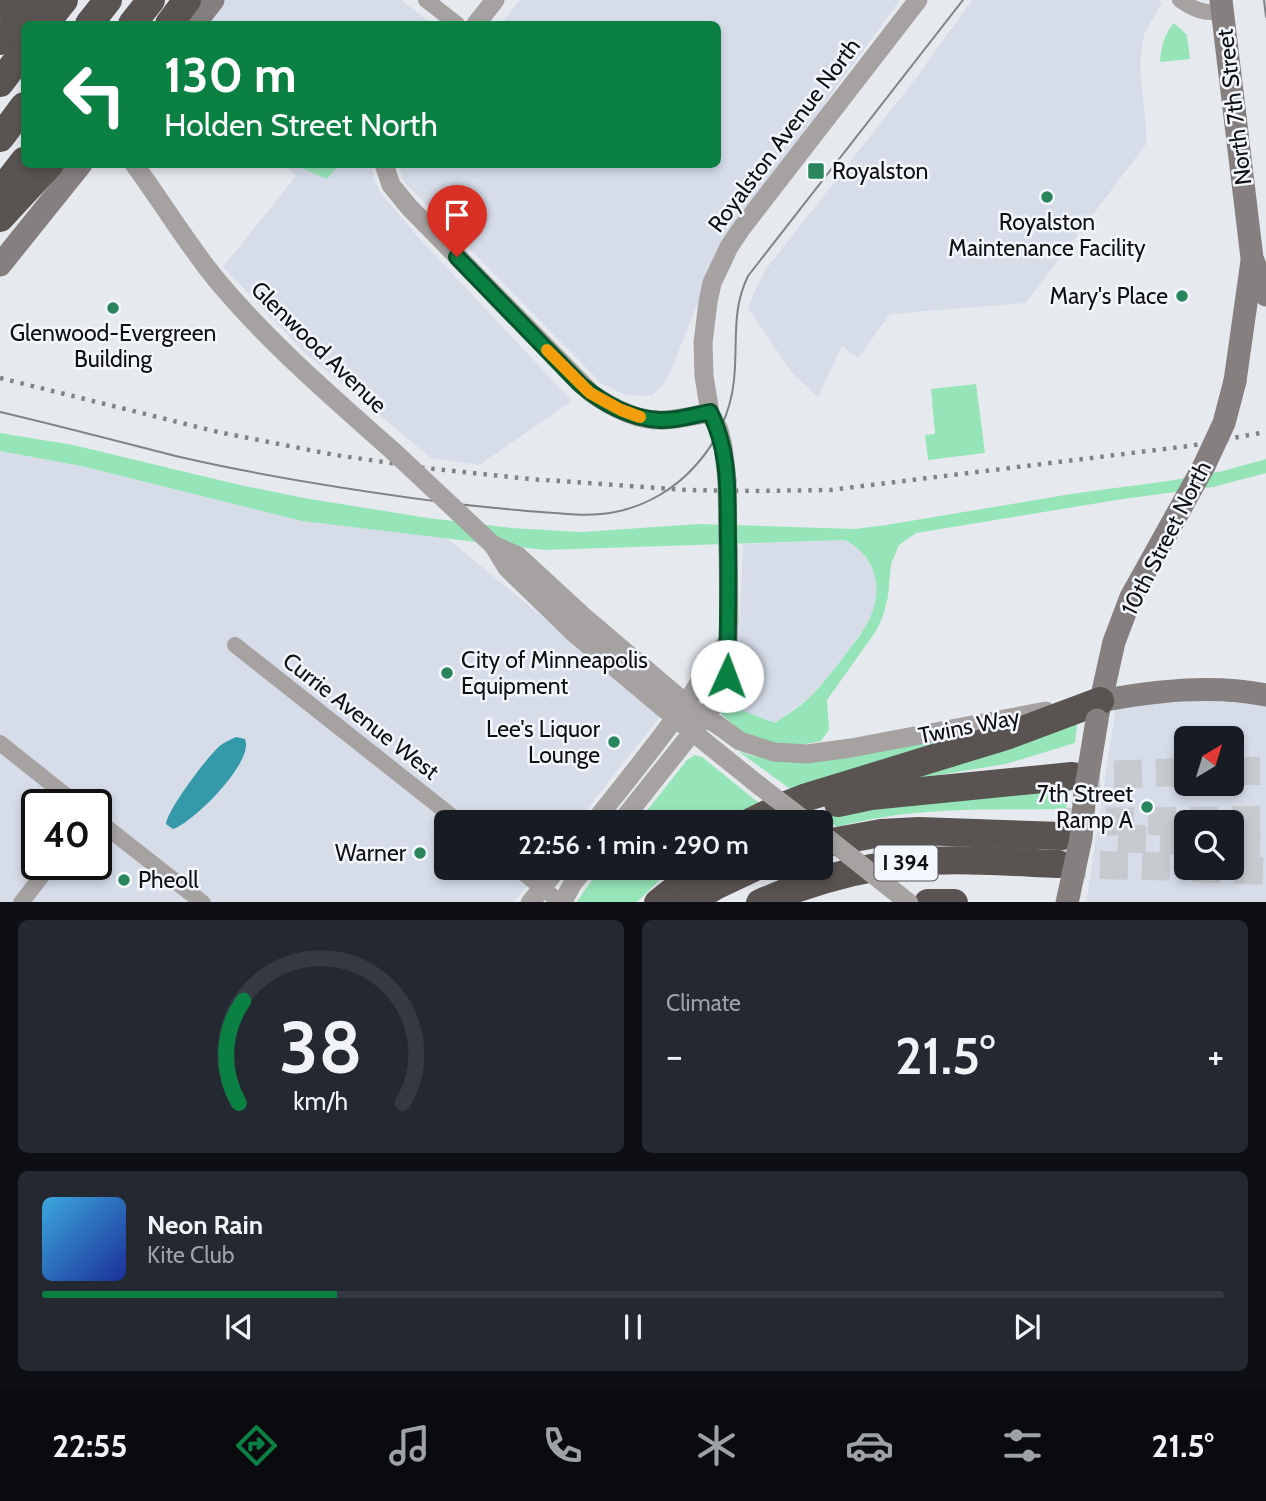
<!DOCTYPE html>
<html lang="en">
<head>
<meta charset="utf-8">
<style>
	body { margin:0; font-family:Cabin,sans-serif; background:#242831; color:#f1f3f6; height:100vh; display:flex; flex-direction:column; font-size:26px; white-space:nowrap }
	* { box-sizing:border-box; margin:0 }
	p { font-size:23px; color:#9ea1a6 }
	.icon { flex:none; width:38px; height:38px; fill:none; stroke:currentColor; stroke-width:2; stroke-linecap:round; stroke-linejoin:round }
	.map { position:relative; height:902px; overflow:hidden }
	.sheet { display:flex; flex-direction:column; gap:18px; padding:18px; background:#0d0f14; flex:1 }
	.sheet>* { flex:none }
	.top-card { position:absolute; left:21px; top:21px; width:700px; height:147px; border-radius:10px; box-shadow:0 4px 10px #0003; background:#0b8043; color:#fff; overflow:hidden }
	.needle { width:46px; rotate:38deg }
	.tools { position:absolute; left:1174px; top:726px; display:grid; gap:14px }
	.tools a { display:grid; place-items:center; width:70px; height:70px; border-radius:10px; background:#171b24; box-shadow:0 4px 10px #0003; font-size:35px }
	.speed { position:absolute; left:21px; top:789px; display:flex; gap:14px; font-size:35px; font-weight:700; text-align:center }
	.speed>* { display:grid; place-content:center; width:91px; height:91px; border-radius:50%; background:#171b24; box-shadow:0 4px 10px #0003; line-height:1 }
	.speed .limit { border:4px solid #111; border-radius:10px; background:#fff; color:#111 }
	.pin { position:absolute; display:grid; place-items:center; width:60px; height:60px; color:#fff; margin:-72px -30px; border-radius:50% 50% 50% 0; rotate:-45deg; box-shadow:0 0 7px #0007 }
	.pin .icon { rotate:45deg }
	.me { position:absolute; width:77px; margin:-38px; rotate:2deg; stroke-linejoin:round; filter:drop-shadow(0 0 5px #0008) }
	.turn { display:flex; align-items:center; gap:24px; height:147px; padding:0 28px; font-size:32px }
	.turn .icon { width:91px; height:91px; stroke-width:2.5 }
	.turn b { display:block; font-size:49px; line-height:60px }
	.big { font-size:52px; font-weight:600; line-height:1.1 }
	.sheet .widget { flex:1; display:flex; flex-direction:column; justify-content:center; gap:10px; min-width:0; padding:0 24px; border-radius:10px; background:#242831 }
	.sheet .dial { align-items:center; gap:0 }
	.dial svg { height:182px; overflow:visible; fill:none; stroke:#363941; stroke-width:7; stroke-linecap:round; text-anchor:middle }
	.dial text { fill:#f1f3f6; stroke:none }
	.song { display:flex; align-items:center; gap:21px }
	.cover { width:84px; height:84px; border-radius:10px; background:linear-gradient(135deg,hsl(200 70% 55%),hsl(230 70% 35%)) }
	.played { height:7px; border-radius:4px; background:linear-gradient(90deg,#0b8043 25%,#363941 25%) }
	.keys { display:flex; justify-content:space-around; direction:ltr }
	.heat { display:flex; justify-content:space-between; align-items:center; font-size:38px; direction:ltr }
	.sheet .tiles { flex:1; display:grid; gap:18px; grid-template-columns:1fr 1fr }
	.widget:last-child { grid-column:span 2 }
	.trip { position:absolute; left:434px; top:810px; width:399px; height:70px; border-radius:10px; background:#171b24; box-shadow:0 4px 10px #0003; font-weight:600; line-height:70px; text-align:center }
	.tabs { display:flex; height:112px; justify-content:space-around; align-items:center; background:#090b0e; color:#9ea1a6 }
	.tabs .icon { width:49px; height:49px }
	.tabs .selected { color:#0b8043 }
	.tabs b { font-size:32px; color:#f1f3f6 }
	.map>svg:first-child { display:block }
</style>
</head>
<body>
<div class="map">
<svg width="1266" height="903" viewBox="0 0 1266 903">
	<rect width="100%" height="100%" fill="#e6eaef"/>
	<g fill="#d6dde9" fill-rule="evenodd">
		<polygon points="222,0 402,0 432,24 203,24"/>
		<polygon points="520,0 900,0 720,247 669,375 661,387 651,396 626,395 602,384 403,181 399,165 718,164 718,24 501,24"/>
		<polygon points="972,0 1158,0 1162,3 1144,34 1142,49 1140,63 1147,143 1026,303 890,314 858,358 842,346 818,397 792,373 748,308 756,288 766,269 916,78"/>
		<polygon points="283,165 372,165 374,179 380,192 419,238 572,401 479,465 431,458 305,353 223,267 296,176"/>
		<path d="M 0,451 L 81,466 L 302,521 L 447,538 L 659,713 L 659,718 L 577,822 L 446,822 L 446,868 L 542,868 L 514,902 L 0,902 ZM 37,805 L 96,805 L 96,864 L 37,864 Z"/>
		<polygon points="845,540 859,549 870,563 877,577 877,594 874,610 866,626 828,677 809,698 775,723 723,703 738,663 743,544"/>
		<path d="M 1266,696 L 1266,902 L 1086,903 L 1116,706 ZM 1186,738 L 1232,738 L 1232,784 L 1186,784 ZM 1186,822 L 1232,822 L 1232,868 L 1186,868 Z"/>
	</g>
	<g fill="#96e5b8">
		<path d="M 1174,23 L 1187,35 L 1190,59 L 1160,62 C 1161,48 1164,34 1174,23 Z"/>
		<polygon points="294,165 339,165 327,179"/>
		<polygon points="976,384 985,453 928,460 925,435 935,434 931,389"/>
		<path d="M 0,433 L 73,445 L 240,485 L 304,498 L 428,518 L 512,528 L 581,532 L 700,524 L 855,529 L 886,525 L 1071,494 L 1168,481 L 1223,471 L 1266,459 L 1266,473 L 1213,487 L 1123,499 L 916,533 L 899,545 L 891,564 L 888,597 L 883,616 L 876,631 L 827,700 L 829,730 L 821,741 L 800,745 L 772,743 L 744,734 L 721,714 L 723,703 L 775,723 C 786,715 800,707 810,697 C 823,684 834,669 845,655 C 852,645 861,635 867,624 C 884,592 879,558 845,540 L 544,550 L 302,521 L 81,466 L 0,451 Z"/>
		<polygon points="1077,724 1075,743 1006,764 895,782"/>
		<polygon points="995,726 797,794 738,751 753,756 772,760"/>
		<polygon points="695,755 702,757 764,807 736,822 638,822 687,760"/>
		<path d="M 1071,782 L 1066,809 C 987,810 915,806 837,827 L 820,814 L 832,811 Z"/>
		<polygon points="602,868 672,868 637,902 577,902 584,891"/>
	</g>
	<path fill="#349aaa" d="M 236,737 L 245,739 C 255,761 194,822 173,829 L 166,824 C 167,810 209,754 221,745 C 225,742 231,739 236,737 Z"/>
	<g fill="none" stroke-linecap="round" stroke-linejoin="round">
		<g stroke="#c6c9ce" stroke-width="28" stroke-dasharray="28 14" stroke-linecap="butt">
			<polyline points="1232,771 1266,771"/>
			<polyline points="1072,776 1186,772"/>
			<polyline points="1064,822 1266,820"/>
			<polyline points="1118,838 1186,841"/>
			<polyline points="1232,844 1266,845"/>
			<polyline points="1058,864 1186,867"/>
			<polyline points="1193,868 1266,871"/>
		</g>
		<g stroke="#a5a2a1" stroke-width="16">
			<polyline points="426,0 457,24"/>
			<path d="M 1180,0 C 1193,9 1206,15 1222,11"/>
			<polyline points="235,645 459,822"/>
			<polyline points="0,743 78,805"/>
			<polyline points="96,819 203,903"/>
			<polyline points="517,868 561,903"/>
			<polyline points="21,903 51,864"/>
		</g>
		<g stroke="#a5a2a1" stroke-width="19">
			<polyline points="476,24 495,0"/>
			<path d="M 134,164 C 162,202 186,242 215,278 C 268,342 331,396 393,451"/>
			<path d="M 384,164 L 391,185 L 409,207 L 591,393 C 611,407 639,422 665,420 C 680,419 695,415 710,413"/>
			<polyline points="727,480 723,446 719,430 710,413 704,376 703,343 708,302 712,283 729,247 741,229 918,0"/>
			<polyline points="493,545 518,556 583,616 703,718 715,723 740,741 774,752 807,754 851,748 1046,711"/>
			<polyline points="493,545 507,568 574,633 674,717 761,787"/>
			<path d="M 594,822 C 625,783 657,744 686,703 C 700,682 712,661 728,641"/>
			<polyline points="621,822 714,705 727,675 729,620 728,550"/>
			<polyline points="530,903 558,868"/>
			<polyline points="562,903 573,883 585,868"/>
		</g>
		<g stroke="#85807f" stroke-width="23">
			<polyline points="1221,0 1252,258 1266,295"/>
			<polyline points="194,24 213,0"/>
			<polyline points="0,265 81,164"/>
			<polyline points="1235,381 1252,261"/>
			<path d="M 1100,701 C 1154,691 1211,684 1266,695"/>
			<polyline points="1097,718 1114,642 1131,597 1204,466"/>
		</g>
		<g stroke="#595351" stroke-width="28">
			<polyline points="0,4 4,0"/>
			<polyline points="45,24 64,0"/>
			<polyline points="89,24 108,0"/>
			<polyline points="132,24 151,0"/>
			<polyline points="169,24 187,0"/>
			<polyline points="0,41 33,0"/>
			<polyline points="0,138 24,106"/>
			<polyline points="0,192 24,161"/>
			<polyline points="0,218 50,164"/>
			<polyline points="838,803 871,796 1072,776"/>
			<polyline points="750,822 781,807 804,798 1009,735 1100,701"/>
			<polyline points="821,844 881,833 919,831 1062,836"/>
			<polyline points="658,903 687,880 706,868"/>
			<polyline points="689,903 715,886 753,868"/>
			<path d="M 760,903 C 808,882 859,868 911,862 C 960,858 1010,862 1058,864"/>
			<polyline points="928,903 954,903"/>
		</g>
		<g stroke="#808386" stroke-width="2">
			<polyline points="1264,0 1266,17"/>
			<path d="M 0,412 C 60,426 120,442 180,457 C 271,478 364,492 457,504 C 485,507 513,510 541,512 C 565,514 591,517 615,512 C 646,506 675,489 696,465 C 717,442 731,411 734,380 C 738,342 731,311 748,276 L 963,0"/>
		</g>
		<polyline stroke="#808386" stroke-width="4.5" stroke-dasharray="3.5 7" stroke-linecap="butt" points="0,378 218,432 335,455 425,468 530,479 687,490 755,491 830,490 1189,446 1266,432"/>
		<g stroke="#a5a2a1" stroke-width="19">
			<polyline points="393,451 493,545"/>
			<polyline points="727,480 728,550"/>
			<polyline points="761,787 807,822"/>
			<polyline points="821,833 909,903"/>
		</g>
		<g stroke="#85807f" stroke-width="23">
			<polyline points="1204,466 1224,423 1235,381"/>
			<polyline points="1067,903 1081,838 1085,793 1097,720"/>
		</g>
		<polyline stroke="#595351" stroke-width="28" points="0,83 24,51"/>
	</g>
	<g fill="none" stroke-linecap="round" stroke-linejoin="round">
		<defs>
			<path id="route" d="M 457,257 L 580,384 C 602,403 631,419 660,420 C 676,421 694,415 710,412 C 731,455 727,494 728,540 C 729,585 728,630 727,676"/>
		</defs>
		<use href="#route" stroke="#07532c" stroke-width="18"/>
		<use href="#route" stroke="#0b8043" stroke-width="12"/>
		<polyline stroke="#f59e0b" stroke-width="12" points="547,350 590,393 621,410 640,417"/>
	</g>
	<g fill="#29855c" stroke="#f4f7fd" stroke-width="2.5">
		<rect x="807" y="162" width="18" height="18" rx="3.5"/>
		<circle cx="1047" cy="197" r="7"/>
		<circle cx="1182" cy="296" r="7"/>
		<circle cx="113" cy="308" r="7"/>
		<circle cx="447" cy="673" r="7"/>
		<circle cx="614" cy="742" r="7"/>
		<circle cx="1147" cy="807" r="7"/>
		<circle cx="420" cy="853" r="7"/>
		<circle cx="124" cy="880" r="7"/>
	</g>
	<g text-anchor="middle" stroke-width="5" stroke-linejoin="round" paint-order="stroke">
		<rect fill="#f4f7fd" stroke="#545558" stroke-width="2" x="874.5" y="845.5" width="63" height="35" rx="5"/>
		<g font-size="21" font-weight="bold" fill="#0f1012">
			<text x="906" y="870">I 394</text>
		</g>
		<g font-size="23" fill="#0f1012" stroke="#f4f7fd">
			<text transform="translate(1234 107) rotate(-97)" y="8">North 7th Street</text>
			<text transform="translate(784 135) rotate(-53)" y="8">Royalston Avenue North</text>
			<text transform="translate(319 347) rotate(44)" y="8">Glenwood Avenue</text>
			<text transform="translate(1166 538) rotate(-63)" y="8">10th Street North</text>
			<text transform="translate(361 716) rotate(38)" y="8">Currie Avenue West</text>
			<text transform="translate(969 726) rotate(-11)" y="8">Twins Way</text>
		</g>
		<g font-size="23" fill="#0f1012" stroke="#f4f7fd" text-anchor="end">
			<text x="832" y="179" text-anchor="start">Royalston</text>
			<text x="1047" y="230" text-anchor="middle">Royalston<tspan x="1047" dy="26">Maintenance Facility</tspan></text>
			<text x="1168" y="304">Mary's Place</text>
			<text x="113" y="341" text-anchor="middle">Glenwood-Evergreen<tspan x="113" dy="26">Building</tspan></text>
			<text x="461" y="668" text-anchor="start">City of Minneapolis<tspan x="461" dy="26">Equipment</tspan></text>
			<text x="600" y="737">Lee's Liquor<tspan x="600" dy="26">Lounge</tspan></text>
			<text x="1133" y="802">7th Street<tspan x="1133" dy="26">Ramp A</tspan></text>
			<text x="406" y="861">Warner</text>
			<text x="138" y="888" text-anchor="start">Pheoll</text>
		</g>
	</g>
</svg>
<div class="tools">
<a><svg class="needle" viewBox="-14 -14 28 28"><path d="M0-13l5 13h-10z" fill="#e53935"/><path d="M0 13l5-13h-10z" fill="#9ea1a6"/></svg></a>
<a><svg class="icon" aria-label="search" viewBox="0 0 24 24"><circle cx="10" cy="10" r="6"/><path d="M15 15l6 6"/></svg></a>
</div>
<div class="speed"><div class="limit">40</div></div>
<div class="pin" style="left:457px;top:257px;background:#d93025"><svg class="icon" aria-label="arrive" viewBox="0 0 24 24"><path d="M6 21V4h12l-3 4 3 4H6"/></svg></div>
<svg class="me" style="left:727px;top:676px" viewBox="-20 -20 40 40"><circle r="19" fill="#fff"/><path d="M0-13L10 11 0 6-10 11z" fill="#0b8043"/></svg>
<div class="trip">22:56 · 1 min · 290 m</div>
<div class="top-card">
<div class="turn"><svg class="icon" aria-label="left" viewBox="0 0 24 24"><path d="M17 20v-9H6M10 6l-5 5 5 5"/></svg><div><b>130 m</b>Holden Street North</div></div>
</div>
</div>
<section class="sheet">
<div class="tiles">
<div class="widget dial"><svg viewBox="0 0 100 80">
<path d="M14 69A42 42 0 1 1 86 69"/>
<path d="M14 69A42 42 0 0 1 16 24" stroke="#0b8043"/>
<text x="50" y="56" font-size="32" font-weight="700">38</text>
<text x="50" y="72" font-size="11">km/h</text>
</svg></div>
<div class="widget"><p>Climate</p>
<div class="heat"><a>−</a><b class="big">21.5°</b><a>+</a></div>
</div>
<div class="widget">
<div class="song"><i class="cover"></i><div><b>Neon Rain</b><p>Kite Club</p></div></div>
<div class="played"></div>
<div class="keys"><svg class="icon" aria-label="previous" viewBox="0 0 24 24"><path d="M18 5L8 12l10 7zM5 5v14"/></svg><svg class="icon" aria-label="pause" viewBox="0 0 24 24"><path d="M8 5v14M16 5v14"/></svg><svg class="icon" aria-label="next" viewBox="0 0 24 24"><path d="M6 5l10 7-10 7zM19 5v14"/></svg></div>
</div>
</div>
</section>
<nav class="tabs">
<b>22:55</b>
<svg class="icon selected" aria-label="directions" viewBox="0 0 24 24"><path d="M12 3l9 9-9 9-9-9zM9 14v-3h6M13 9l2 2-2 2"/></svg>
<svg class="icon" aria-label="music" viewBox="0 0 24 24"><path d="M9 18V5l10-2v13"/><circle cx="6" cy="18" r="3"/><circle cx="16" cy="16" r="3"/></svg>
<svg class="icon" aria-label="phone" viewBox="0 0 24 24"><path d="M5 4h4l2 5-3 2q2 4 5 5l2-3 5 2v4C11 20 4 13 5 4z"/></svg>
<svg class="icon" aria-label="climate" viewBox="0 0 24 24"><path d="M12 3v18M4 7l16 10M4 17L20 7"/></svg>
<svg class="icon" aria-label="car" viewBox="0 0 24 24"><path d="M5 17H2v-5l4-1 3-4h7l3 4 3 1v5h-3M9 17h6M6 11h13"/><circle cx="7" cy="17" r="2"/><circle cx="17" cy="17" r="2"/></svg>
<svg class="icon" aria-label="filters" viewBox="0 0 24 24"><path d="M4 7h16M4 17h16"/><circle cx="9" cy="7" r="2"/><circle cx="15" cy="17" r="2"/></svg>
<b>21.5°</b>
</nav>
</body>
</html>
